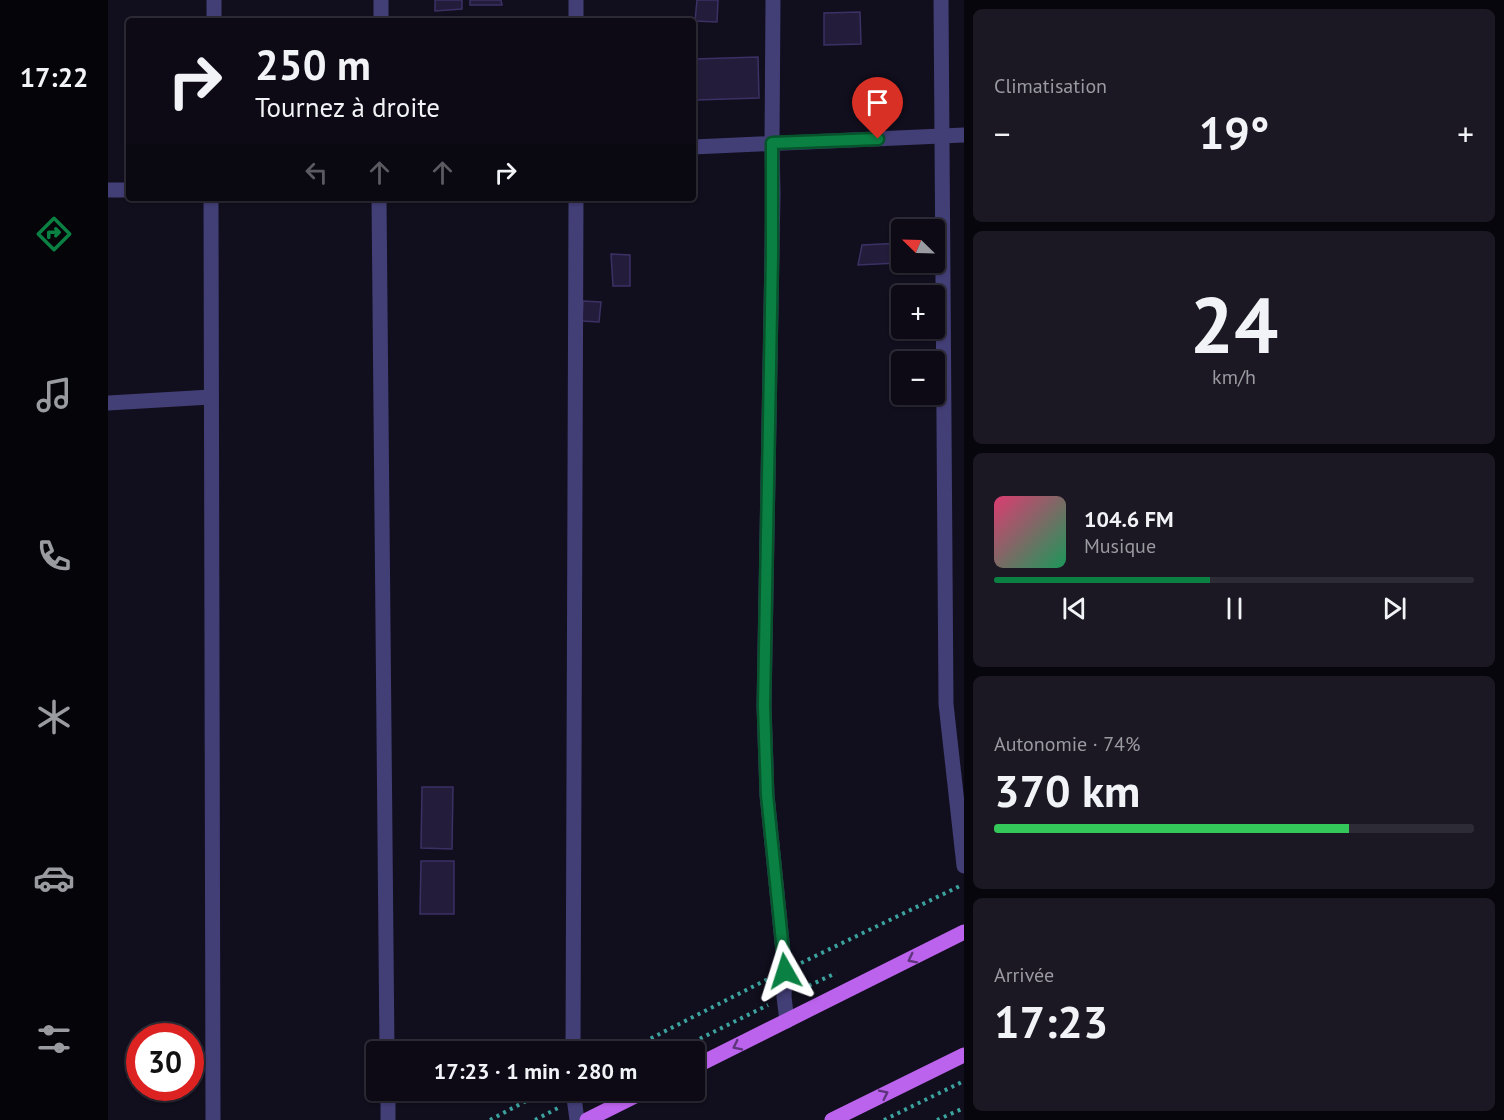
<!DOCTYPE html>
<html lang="fr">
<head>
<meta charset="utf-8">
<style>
	body { margin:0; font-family:"PT Sans",sans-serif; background:#1b1823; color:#f1f3f6; height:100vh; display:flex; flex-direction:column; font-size:22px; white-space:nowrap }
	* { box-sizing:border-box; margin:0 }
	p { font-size:20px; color:#9a9aa1 }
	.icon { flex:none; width:33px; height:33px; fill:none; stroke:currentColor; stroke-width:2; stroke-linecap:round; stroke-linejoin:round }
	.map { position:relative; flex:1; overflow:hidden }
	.sheet { display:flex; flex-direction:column; gap:9px; padding:9px; background:#07060c; width:540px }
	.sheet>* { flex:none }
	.top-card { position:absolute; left:18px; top:18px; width:570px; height:183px; border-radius:6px; box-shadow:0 2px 4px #0004,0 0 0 2px #2d2b35; background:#0d0a16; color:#f1f3f6; overflow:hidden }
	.needle { width:39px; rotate:293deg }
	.tools { position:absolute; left:783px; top:219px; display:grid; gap:12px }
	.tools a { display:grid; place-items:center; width:54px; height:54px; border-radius:6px; background:#0d0a16; box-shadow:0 2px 4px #0004,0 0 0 2px #2d2b35; font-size:30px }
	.speed { position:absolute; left:18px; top:1023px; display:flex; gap:12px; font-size:30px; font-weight:700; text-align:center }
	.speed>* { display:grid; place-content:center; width:78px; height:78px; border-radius:50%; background:#0d0a16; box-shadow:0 2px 4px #0004,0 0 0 2px #2d2b35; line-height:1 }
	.speed .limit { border:9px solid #d22; background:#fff; color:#111 }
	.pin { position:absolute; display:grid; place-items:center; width:51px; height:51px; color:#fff; margin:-62px -26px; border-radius:50% 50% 50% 0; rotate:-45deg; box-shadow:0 0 6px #0007 }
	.pin .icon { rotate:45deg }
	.me { position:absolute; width:66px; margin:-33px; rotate:354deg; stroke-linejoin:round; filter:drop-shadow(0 0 4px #0008) }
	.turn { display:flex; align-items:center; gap:21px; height:126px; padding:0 30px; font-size:27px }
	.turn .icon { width:78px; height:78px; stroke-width:2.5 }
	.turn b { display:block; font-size:42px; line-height:51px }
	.lanes { display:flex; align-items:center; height:57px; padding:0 30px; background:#0003; justify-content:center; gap:30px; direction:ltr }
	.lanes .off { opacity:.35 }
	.big { font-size:45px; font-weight:600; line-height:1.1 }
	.sheet .widget { flex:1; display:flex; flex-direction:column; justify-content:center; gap:9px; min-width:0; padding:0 21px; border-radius:9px; background:#1b1823 }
	.sheet .dial { align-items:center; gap:0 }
	.dial b { font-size:78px; line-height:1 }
	.song { display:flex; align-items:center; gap:18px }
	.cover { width:72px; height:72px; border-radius:9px; background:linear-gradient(135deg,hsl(340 70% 55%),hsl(150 70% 35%)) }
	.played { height:6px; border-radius:3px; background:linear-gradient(90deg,#0b8043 45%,#2d2b35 45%) }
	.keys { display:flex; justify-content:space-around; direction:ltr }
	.heat { display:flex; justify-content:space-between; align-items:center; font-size:33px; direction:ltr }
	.charge { height:9px; border-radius:4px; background:linear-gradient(90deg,#34c759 74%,#2d2b35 0) }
	.trip { position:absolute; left:258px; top:1041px; width:339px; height:60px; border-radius:6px; background:#0d0a16; box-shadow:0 2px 4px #0004,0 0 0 2px #2d2b35; font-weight:600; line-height:60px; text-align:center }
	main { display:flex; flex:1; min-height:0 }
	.dock { display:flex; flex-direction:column; width:108px; justify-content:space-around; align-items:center; background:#050409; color:#9a9aa1 }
	.dock .icon { width:42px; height:42px }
	.dock .current { color:#0b8043 }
	.dock b { font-size:27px; color:#f1f3f6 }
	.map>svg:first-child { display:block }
</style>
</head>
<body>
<main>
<nav class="dock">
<b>17:22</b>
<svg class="icon current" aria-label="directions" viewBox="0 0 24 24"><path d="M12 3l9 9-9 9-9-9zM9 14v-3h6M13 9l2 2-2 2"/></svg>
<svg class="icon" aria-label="music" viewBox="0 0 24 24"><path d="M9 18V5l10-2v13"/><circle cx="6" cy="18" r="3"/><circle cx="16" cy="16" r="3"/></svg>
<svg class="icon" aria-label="phone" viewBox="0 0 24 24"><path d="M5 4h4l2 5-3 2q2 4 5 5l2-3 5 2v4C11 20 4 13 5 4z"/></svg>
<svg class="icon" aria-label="climate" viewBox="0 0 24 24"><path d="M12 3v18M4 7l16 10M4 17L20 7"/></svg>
<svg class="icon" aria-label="car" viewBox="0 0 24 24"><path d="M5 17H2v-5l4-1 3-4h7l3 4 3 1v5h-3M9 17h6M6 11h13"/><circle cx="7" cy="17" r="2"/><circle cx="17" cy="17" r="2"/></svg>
<svg class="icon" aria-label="filters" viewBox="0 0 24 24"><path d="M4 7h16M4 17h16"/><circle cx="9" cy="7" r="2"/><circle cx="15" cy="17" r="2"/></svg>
</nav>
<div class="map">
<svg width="856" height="1120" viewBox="0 0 856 1120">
	<rect width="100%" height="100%" fill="#110e1d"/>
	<g fill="#231c3b" stroke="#3c3165" stroke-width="1.5">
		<polygon points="327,0 354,0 354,9 327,11"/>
		<polygon points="362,0 393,0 394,5 362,5"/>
		<polygon points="589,0 610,0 609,22 587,21"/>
		<polygon points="752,12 753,44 716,45 716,13"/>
		<polygon points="650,57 651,98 588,100 587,59"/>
		<polygon points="794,243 794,262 809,262 750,265 754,245"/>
		<polygon points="503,254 522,255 522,286 505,286"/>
		<polygon points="475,301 493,302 491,322 474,321"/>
		<polygon points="314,787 345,787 344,849 313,848"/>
		<polygon points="313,861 346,861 346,914 312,914"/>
	</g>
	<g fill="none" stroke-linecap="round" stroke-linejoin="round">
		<g stroke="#3ba29e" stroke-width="4" stroke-dasharray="3 4.5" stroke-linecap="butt">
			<polyline points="693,963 854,885"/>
			<polyline points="694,989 728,973"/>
			<polyline points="516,1052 660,979"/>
			<polyline points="565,1052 660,1005"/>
			<polyline points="382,1120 439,1090"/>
			<polyline points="427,1120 450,1108"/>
			<polyline points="776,1120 856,1081"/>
			<polyline points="829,1120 856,1108"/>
		</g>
		<g stroke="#423e76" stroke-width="15">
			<polyline points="665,0 664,143 665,194 656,706 659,795 677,971 676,997 679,1021"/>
			<polyline points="833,0 838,704 856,866"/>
			<polyline points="106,21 106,0"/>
			<polyline points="273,21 273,0"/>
			<polyline points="468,21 468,0"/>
			<polyline points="585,147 856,135"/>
			<polyline points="0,190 21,190"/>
			<polyline points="103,198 105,1120"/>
			<polyline points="271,198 279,1052"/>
			<polyline points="0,403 103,397"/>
			<polyline points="465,1052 468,198"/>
			<polyline points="280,1090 280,1120"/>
			<polyline points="465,1090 469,1120"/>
		</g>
		<g stroke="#bc63ed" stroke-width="15">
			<polyline points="586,1067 856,932"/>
			<polyline points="479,1120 539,1090"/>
			<polyline points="724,1120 856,1055"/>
		</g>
	</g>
	<defs><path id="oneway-chevron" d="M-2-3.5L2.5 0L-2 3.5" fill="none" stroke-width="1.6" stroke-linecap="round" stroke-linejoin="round" transform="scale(1.5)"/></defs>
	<g stroke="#5e347b">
		<use href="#oneway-chevron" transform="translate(804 959) rotate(153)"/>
		<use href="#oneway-chevron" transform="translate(629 1046) rotate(154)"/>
		<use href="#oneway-chevron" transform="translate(776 1094) rotate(-26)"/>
	</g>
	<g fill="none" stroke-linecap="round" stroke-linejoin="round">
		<defs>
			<polyline id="route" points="677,971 659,795 656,706 664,254 664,143 770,139"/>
		</defs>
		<use href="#route" stroke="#07532c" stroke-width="15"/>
		<use href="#route" stroke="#0b8043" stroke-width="10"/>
	</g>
</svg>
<div class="tools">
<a><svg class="needle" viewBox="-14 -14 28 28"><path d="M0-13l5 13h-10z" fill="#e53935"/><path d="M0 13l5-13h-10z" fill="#9a9aa1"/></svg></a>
<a>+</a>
<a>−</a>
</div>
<div class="speed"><div class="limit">30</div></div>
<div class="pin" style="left:770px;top:139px;background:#d93025"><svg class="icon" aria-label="arrive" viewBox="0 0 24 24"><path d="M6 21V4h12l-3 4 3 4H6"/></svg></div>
<svg class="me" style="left:677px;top:971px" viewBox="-20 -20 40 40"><path d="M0-17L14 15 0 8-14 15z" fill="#0b8043" stroke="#fff" stroke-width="4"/></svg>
<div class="trip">17:23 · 1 min · 280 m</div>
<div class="top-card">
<div class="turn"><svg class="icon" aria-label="right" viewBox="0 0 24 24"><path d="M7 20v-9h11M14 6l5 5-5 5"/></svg><div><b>250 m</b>Tournez à droite</div></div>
<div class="lanes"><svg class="icon off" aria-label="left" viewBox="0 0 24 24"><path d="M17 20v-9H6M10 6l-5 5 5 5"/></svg><svg class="icon off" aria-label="ahead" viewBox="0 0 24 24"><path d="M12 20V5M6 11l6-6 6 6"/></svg><svg class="icon off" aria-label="ahead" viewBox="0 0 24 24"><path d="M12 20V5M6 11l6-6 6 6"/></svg><svg class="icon" aria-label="right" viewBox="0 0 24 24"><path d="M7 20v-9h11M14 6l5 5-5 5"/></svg></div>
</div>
</div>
<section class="sheet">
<div class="widget"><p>Climatisation</p>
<div class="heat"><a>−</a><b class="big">19°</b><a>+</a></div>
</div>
<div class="widget dial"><b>24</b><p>km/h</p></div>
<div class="widget">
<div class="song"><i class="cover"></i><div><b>104.6 FM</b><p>Musique</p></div></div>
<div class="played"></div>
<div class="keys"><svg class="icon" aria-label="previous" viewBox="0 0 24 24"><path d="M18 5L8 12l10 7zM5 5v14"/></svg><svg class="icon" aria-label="pause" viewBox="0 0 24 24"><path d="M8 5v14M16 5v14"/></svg><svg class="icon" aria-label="next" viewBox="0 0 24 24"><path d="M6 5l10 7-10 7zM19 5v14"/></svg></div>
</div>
<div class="widget"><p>Autonomie · 74%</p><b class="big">370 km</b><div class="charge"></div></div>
<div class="widget"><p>Arrivée</p><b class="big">17:23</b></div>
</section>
</main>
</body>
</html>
